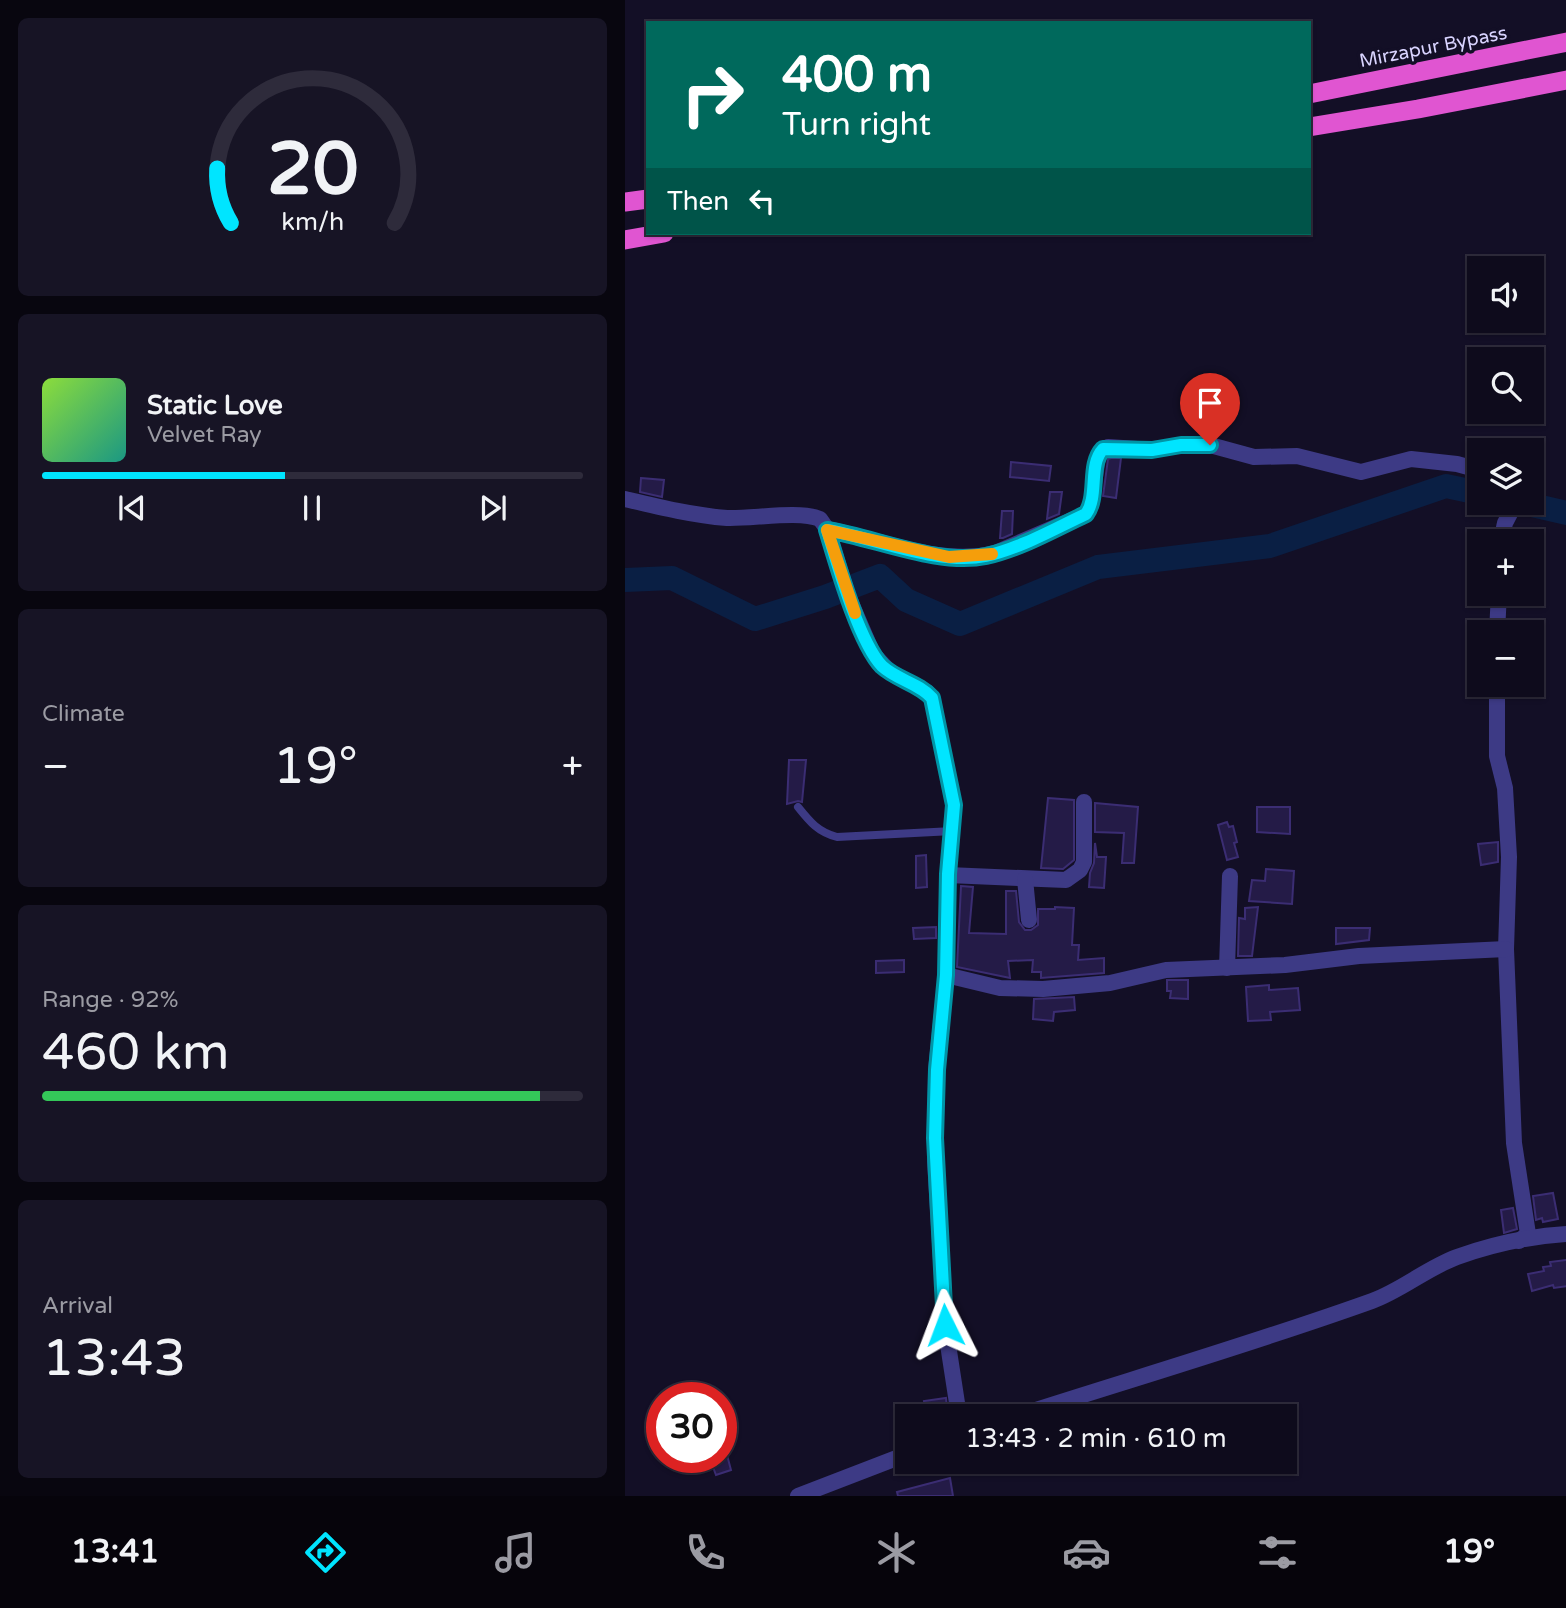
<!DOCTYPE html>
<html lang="en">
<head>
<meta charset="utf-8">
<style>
	body { margin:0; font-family:"Varela Round",sans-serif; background:#171425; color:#f1f3f6; height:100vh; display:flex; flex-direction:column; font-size:26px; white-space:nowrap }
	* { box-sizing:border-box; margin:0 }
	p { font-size:23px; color:#9b9ba3 }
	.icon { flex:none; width:38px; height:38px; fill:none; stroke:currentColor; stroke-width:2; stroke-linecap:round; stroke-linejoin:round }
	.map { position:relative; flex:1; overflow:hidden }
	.side { display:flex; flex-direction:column; gap:18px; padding:18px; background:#08060f; width:625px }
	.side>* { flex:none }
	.guide { position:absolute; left:21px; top:21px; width:665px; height:214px; border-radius:0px; box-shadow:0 2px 5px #0004,0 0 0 2px #2e2b3b; background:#00695c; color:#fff; overflow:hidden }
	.buttons { position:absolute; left:842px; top:256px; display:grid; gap:14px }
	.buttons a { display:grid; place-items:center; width:77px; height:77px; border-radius:0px; background:#0e0b1c; box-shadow:0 2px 5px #0004,0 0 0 2px #2e2b3b; font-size:35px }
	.speed { position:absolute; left:21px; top:1382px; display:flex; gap:14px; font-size:35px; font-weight:700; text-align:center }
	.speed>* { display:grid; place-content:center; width:91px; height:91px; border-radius:50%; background:#0e0b1c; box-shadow:0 2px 5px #0004,0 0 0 2px #2e2b3b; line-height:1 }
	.speed .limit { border:10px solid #d22; background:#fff; color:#111 }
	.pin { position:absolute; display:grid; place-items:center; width:60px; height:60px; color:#fff; margin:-72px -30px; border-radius:50% 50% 50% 0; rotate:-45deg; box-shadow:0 0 7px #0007 }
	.pin .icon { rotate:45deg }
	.me { position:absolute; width:77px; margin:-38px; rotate:357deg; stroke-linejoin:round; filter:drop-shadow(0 0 5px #0008) }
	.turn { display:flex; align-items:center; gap:24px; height:147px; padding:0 21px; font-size:32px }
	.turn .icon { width:91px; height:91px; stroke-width:2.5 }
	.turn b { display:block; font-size:49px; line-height:60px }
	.then { display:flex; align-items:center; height:66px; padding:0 21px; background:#0003; gap:14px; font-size:26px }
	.big { font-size:52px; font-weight:600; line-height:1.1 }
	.side .widget { flex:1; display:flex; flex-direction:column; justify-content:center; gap:10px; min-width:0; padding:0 24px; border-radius:10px; background:#171425 }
	.side .dial { align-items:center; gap:0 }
	.dial svg { height:182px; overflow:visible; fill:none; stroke:#2e2b3b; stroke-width:7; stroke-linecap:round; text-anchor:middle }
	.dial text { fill:#f1f3f6; stroke:none }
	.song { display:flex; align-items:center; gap:21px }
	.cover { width:84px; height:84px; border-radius:10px; background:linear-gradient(135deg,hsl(90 70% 55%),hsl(170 70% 35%)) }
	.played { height:7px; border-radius:4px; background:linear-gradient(90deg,#00e5ff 45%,#2e2b3b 45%) }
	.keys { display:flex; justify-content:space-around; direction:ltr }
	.heat { display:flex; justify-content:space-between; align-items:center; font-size:38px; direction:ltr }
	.charge { height:10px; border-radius:5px; background:linear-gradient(90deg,#34c759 92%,#2e2b3b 0) }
	.trip { position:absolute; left:270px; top:1404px; width:402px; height:70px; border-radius:0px; background:#0e0b1c; box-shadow:0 2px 5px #0004,0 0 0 2px #2e2b3b; font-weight:600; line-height:70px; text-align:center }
	.tabs { display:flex; height:112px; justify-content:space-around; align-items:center; background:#06040b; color:#9b9ba3 }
	.tabs .icon { width:49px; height:49px }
	.tabs .selected { color:#00e5ff }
	.tabs b { font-size:32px; color:#f1f3f6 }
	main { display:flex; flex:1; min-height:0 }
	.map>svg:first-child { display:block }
</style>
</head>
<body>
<main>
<section class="side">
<div class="widget dial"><svg viewBox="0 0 100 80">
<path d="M14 69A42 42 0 1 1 86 69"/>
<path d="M14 69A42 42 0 0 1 8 45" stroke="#00e5ff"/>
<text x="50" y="56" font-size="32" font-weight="700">20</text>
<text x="50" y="72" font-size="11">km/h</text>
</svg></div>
<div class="widget">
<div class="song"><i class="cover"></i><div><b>Static Love</b><p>Velvet Ray</p></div></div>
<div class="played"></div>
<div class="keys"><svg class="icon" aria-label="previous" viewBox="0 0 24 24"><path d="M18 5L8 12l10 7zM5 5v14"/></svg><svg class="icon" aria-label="pause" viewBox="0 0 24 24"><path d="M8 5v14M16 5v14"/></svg><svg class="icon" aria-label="next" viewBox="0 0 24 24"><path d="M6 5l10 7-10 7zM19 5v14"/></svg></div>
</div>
<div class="widget"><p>Climate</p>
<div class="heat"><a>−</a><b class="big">19°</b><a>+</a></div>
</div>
<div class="widget"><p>Range · 92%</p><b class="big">460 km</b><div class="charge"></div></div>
<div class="widget"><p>Arrival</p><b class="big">13:43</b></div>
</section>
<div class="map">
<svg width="942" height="1496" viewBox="0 0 942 1496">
	<rect width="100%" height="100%" fill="#130f26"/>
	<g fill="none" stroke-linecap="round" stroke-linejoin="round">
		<g stroke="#0a1f44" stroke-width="24">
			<polyline points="894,502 942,513"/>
			<polyline points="0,580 47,578 130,619 200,597 255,576 281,600 335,624 473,567 645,546 821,486 854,493"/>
		</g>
	</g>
	<g fill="#241b47" stroke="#3b2d73" stroke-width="2">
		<polygon points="486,458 496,458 491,498 478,496 483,459"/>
		<polygon points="386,462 426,466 424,481 385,477"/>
		<polygon points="16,478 39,480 37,497 15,492"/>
		<polygon points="425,492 437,492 434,514 422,519"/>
		<polygon points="377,511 388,511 387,534 378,538 375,538"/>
		<polygon points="164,760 181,760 177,802 173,801 162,804"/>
		<polygon points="423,798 449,800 449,860 438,869 416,868"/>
		<polygon points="470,803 513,807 509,863 497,863 499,833 470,832"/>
		<polygon points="632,807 665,807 665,834 632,832"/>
		<polygon points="602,822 604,827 608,826 612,842 609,843 613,857 602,860 593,825"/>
		<polygon points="873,842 873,862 856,865 853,844"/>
		<polygon points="470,843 472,857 481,857 479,888 464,887 465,873 469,863"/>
		<polygon points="301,855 302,887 291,888 291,856"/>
		<polygon points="641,869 669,871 667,904 624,901 627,880 640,881"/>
		<polygon points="336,886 348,887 344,933 381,934 381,891 391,891 394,922 400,930 406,930 413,925 413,909 430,909 430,907 449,908 447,945 454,945 453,960 479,958 479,973 416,978 416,972 407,972 408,960 383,961 385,978 332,967"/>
		<polygon points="633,907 627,956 613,956 614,918 620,919 620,908"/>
		<polygon points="311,927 311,938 289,939 288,928"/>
		<polygon points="711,928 745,928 744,940 711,944"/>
		<polygon points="279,960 279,972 251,973 251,961"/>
		<polygon points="542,980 563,980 563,999 545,998 546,991 542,991"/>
		<polygon points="644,985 644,990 673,988 675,1010 645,1012 646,1020 623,1021 621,987"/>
		<polygon points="449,997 450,1010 429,1012 428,1021 408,1019 409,999"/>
		<polygon points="928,1193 933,1219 918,1222 917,1218 911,1220 908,1196"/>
		<polygon points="888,1208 892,1229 879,1233 876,1210"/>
		<polygon points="942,1260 942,1286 929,1288 928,1285 907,1291 903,1274 919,1271 918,1267 926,1266 925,1262"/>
		<polygon points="321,1398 322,1409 301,1411 299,1401"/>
		<polygon points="102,1455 106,1470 91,1475 85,1459"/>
		<polygon points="325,1478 328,1496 273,1496 272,1492"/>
	</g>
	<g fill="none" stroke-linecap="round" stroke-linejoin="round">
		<path stroke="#3d3a85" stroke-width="8" d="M 173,807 C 185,822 193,832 212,837 L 328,831"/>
		<g stroke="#3d3a85" stroke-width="16">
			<path d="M 0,499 C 34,507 67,515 102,518 C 127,519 175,510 195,519 L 202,529 L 223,596 L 248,654 L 266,673 L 302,692 L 307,698 L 329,805 L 323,875 L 321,975 L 311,1070 L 310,1161 L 320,1325 L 334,1416"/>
			<path d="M 202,529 C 256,539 315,567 370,553 L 461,514 L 466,505 L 473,456 L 475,452 L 483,447 L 527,450 L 556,445 L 585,445 L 629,457 L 672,456 L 736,472 L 786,459 L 832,464 L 854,470"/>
			<polyline points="876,541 880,523 891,502"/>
			<polyline points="872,632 874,593"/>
			<polyline points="872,684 872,756 880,788 884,857 881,949 889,1143 903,1234 894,1241"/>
			<polyline points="323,875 441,880 455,870 459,862 459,802"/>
			<polyline points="400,879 404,920"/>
			<polyline points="602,968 605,876"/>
			<polyline points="321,975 375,988 418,989 485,983 541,970 660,965 734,956 881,949"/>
			<path d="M 392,1416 C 510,1378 630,1343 747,1301 C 777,1290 802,1268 832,1257 C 866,1245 906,1236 942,1234"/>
			<polyline points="173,1496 282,1454"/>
		</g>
		<g stroke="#e055d1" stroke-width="19">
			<polyline points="684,94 942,42"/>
			<polyline points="684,127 793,109 942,80"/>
			<polyline points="0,202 23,199"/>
			<polyline points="0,240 39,233"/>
		</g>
	</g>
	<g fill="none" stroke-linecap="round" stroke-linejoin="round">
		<defs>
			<path id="route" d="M 320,1325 L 310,1138 L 312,1070 L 321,975 L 323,874 L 329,805 L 307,698 C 294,683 272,680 257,666 C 234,642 212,563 202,530 C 251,538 313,566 361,556 C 396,548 429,529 461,514 C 474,496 463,465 478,449 L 527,450 L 556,445 L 585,445"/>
		</defs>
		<use href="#route" stroke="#0095a6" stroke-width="18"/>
		<use href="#route" stroke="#00e5ff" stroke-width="12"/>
		<polyline stroke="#f59e0b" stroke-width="12" points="230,613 202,530 324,557 367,554"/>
	</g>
	<g text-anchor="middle" stroke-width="7" stroke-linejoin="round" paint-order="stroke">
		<g font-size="19" fill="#d9d4ff" stroke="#130f26">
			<text transform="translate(808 46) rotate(-11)" y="7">Mirzapur Bypass</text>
		</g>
	</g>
</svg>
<div class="buttons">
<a><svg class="icon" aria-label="sound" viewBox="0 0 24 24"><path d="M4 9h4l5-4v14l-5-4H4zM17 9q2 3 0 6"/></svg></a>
<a><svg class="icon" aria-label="search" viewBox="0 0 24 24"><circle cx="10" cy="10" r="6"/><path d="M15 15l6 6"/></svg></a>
<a><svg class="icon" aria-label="layers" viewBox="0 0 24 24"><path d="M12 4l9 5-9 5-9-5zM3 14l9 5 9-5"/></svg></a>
<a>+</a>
<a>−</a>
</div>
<div class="speed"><div class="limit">30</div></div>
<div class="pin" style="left:585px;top:445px;background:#d93025"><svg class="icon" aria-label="arrive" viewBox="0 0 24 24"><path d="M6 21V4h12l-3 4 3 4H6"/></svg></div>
<svg class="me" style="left:320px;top:1325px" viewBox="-20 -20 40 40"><path d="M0-17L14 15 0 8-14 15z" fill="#00e5ff" stroke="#fff" stroke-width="4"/></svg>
<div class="trip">13:43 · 2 min · 610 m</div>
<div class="guide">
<div class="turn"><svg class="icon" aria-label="right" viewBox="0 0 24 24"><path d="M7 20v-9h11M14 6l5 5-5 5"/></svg><div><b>400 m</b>Turn right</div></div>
<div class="then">Then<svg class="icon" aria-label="left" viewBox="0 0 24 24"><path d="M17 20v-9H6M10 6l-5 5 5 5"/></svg></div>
</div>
</div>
</main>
<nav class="tabs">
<b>13:41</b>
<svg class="icon selected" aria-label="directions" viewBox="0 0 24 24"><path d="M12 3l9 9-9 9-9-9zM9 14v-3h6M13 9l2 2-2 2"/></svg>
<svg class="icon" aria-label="music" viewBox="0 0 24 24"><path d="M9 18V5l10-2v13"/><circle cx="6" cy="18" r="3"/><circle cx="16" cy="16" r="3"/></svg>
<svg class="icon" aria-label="phone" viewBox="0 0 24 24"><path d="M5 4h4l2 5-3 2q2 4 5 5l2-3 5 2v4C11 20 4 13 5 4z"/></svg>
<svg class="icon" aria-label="climate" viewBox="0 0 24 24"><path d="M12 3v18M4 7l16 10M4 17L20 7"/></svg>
<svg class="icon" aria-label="car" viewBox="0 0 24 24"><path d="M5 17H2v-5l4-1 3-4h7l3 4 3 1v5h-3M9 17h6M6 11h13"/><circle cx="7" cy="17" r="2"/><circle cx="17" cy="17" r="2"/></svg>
<svg class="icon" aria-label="filters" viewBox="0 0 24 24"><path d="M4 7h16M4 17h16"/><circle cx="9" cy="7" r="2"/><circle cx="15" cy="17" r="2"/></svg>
<b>19°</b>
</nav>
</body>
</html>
